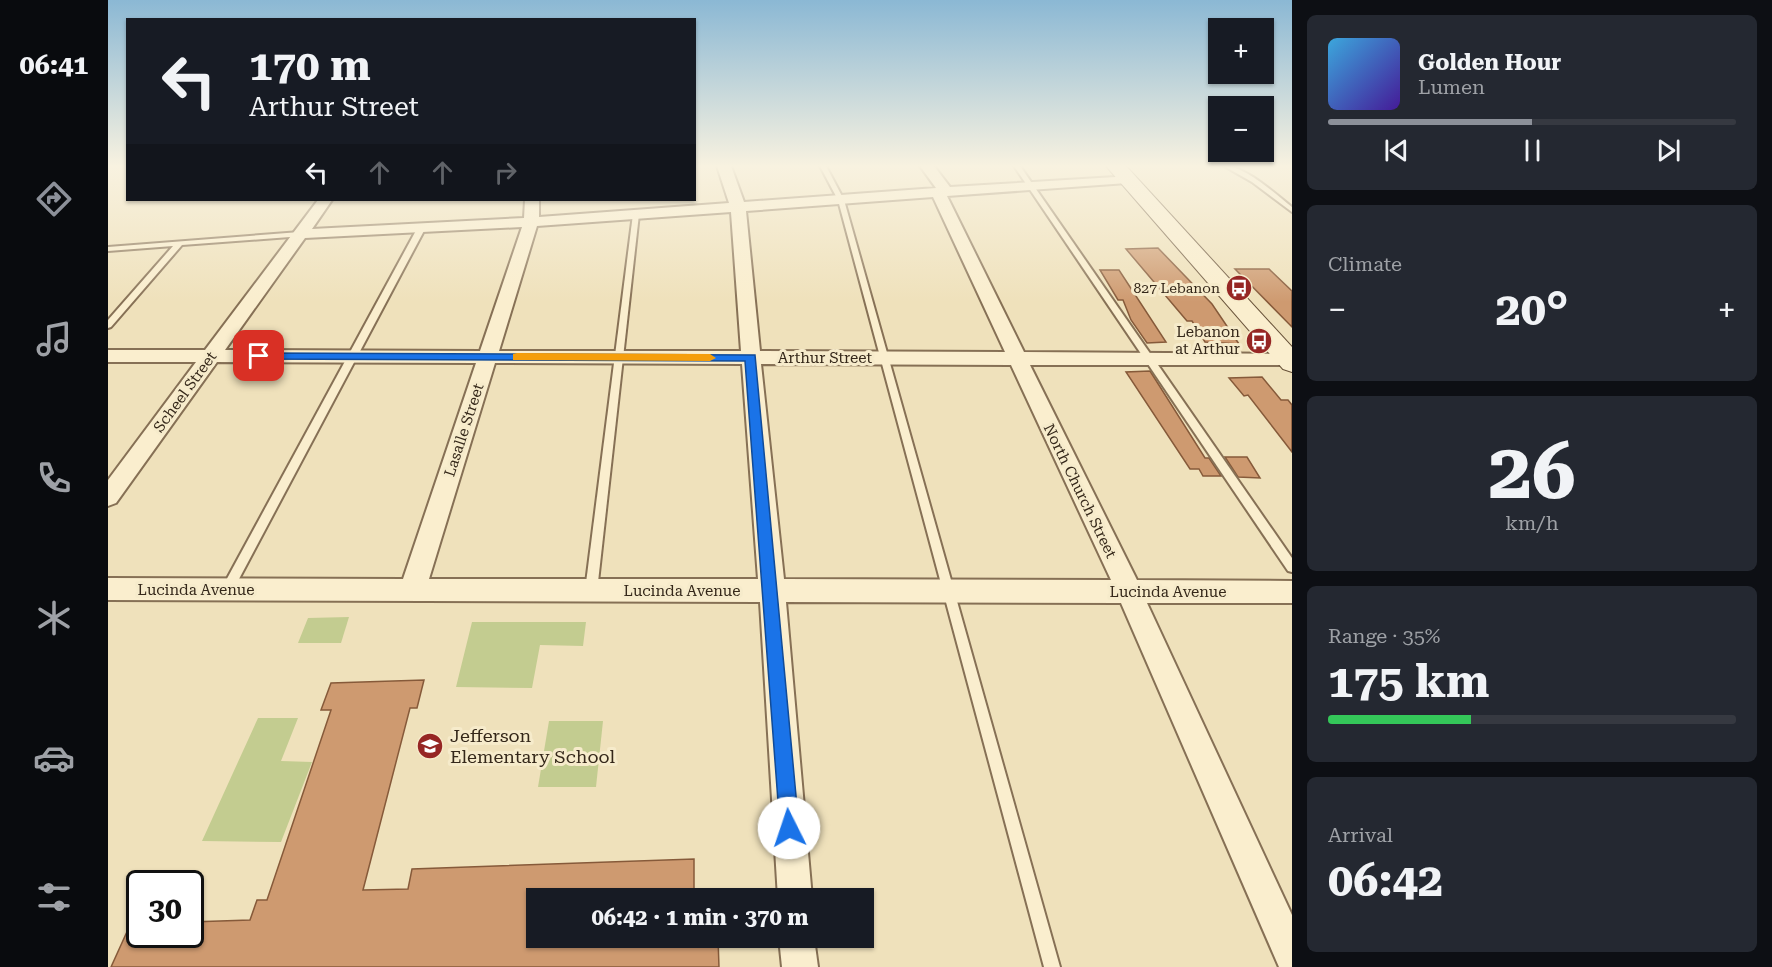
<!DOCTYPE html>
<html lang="en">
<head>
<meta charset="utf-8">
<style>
	body { margin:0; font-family:"Roboto Serif",serif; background:#242831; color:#f1f3f6; height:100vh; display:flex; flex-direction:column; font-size:22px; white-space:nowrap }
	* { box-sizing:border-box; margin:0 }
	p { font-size:20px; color:#9ea1a6 }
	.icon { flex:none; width:33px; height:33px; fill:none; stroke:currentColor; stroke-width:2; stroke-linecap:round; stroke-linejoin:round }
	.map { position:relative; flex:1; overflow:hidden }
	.sheet { display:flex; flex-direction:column; gap:15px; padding:15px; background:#0d0f14; width:480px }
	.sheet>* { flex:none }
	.guide { position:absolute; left:18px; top:18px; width:570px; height:183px; border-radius:0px; box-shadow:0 2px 4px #0004; background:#171b24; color:#f1f3f6; overflow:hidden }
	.tools { position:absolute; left:1100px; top:18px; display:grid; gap:12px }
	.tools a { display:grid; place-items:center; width:66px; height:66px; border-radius:0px; background:#171b24; box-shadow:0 2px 4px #0004; font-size:30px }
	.speed { position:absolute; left:18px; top:870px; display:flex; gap:12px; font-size:30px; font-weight:700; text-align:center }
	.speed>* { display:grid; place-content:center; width:78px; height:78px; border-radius:50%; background:#171b24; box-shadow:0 2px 4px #0004; line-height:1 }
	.speed .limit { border:3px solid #111; border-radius:9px; background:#fff; color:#111 }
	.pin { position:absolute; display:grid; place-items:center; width:51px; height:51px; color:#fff; margin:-26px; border-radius:12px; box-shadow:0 3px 9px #0006 }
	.me { position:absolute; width:66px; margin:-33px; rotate:356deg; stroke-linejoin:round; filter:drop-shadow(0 0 4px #0008) }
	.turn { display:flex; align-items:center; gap:21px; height:126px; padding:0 24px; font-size:27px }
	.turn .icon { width:78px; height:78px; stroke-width:2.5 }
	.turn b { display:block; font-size:42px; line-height:51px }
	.lanes { display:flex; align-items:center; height:57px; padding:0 24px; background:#0003; justify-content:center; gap:30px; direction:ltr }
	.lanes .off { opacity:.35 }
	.big { font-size:45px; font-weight:700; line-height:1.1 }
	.sheet .tile { flex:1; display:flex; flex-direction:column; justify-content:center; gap:9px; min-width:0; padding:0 21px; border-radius:9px; background:#242831 }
	.sheet .dial { align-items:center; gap:0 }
	.dial b { font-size:78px; line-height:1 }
	.song { display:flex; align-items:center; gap:18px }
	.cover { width:72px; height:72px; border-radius:9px; background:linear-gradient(135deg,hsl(200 70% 55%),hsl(260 70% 35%)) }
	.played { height:6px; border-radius:3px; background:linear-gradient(90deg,#8c9099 50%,#363941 50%) }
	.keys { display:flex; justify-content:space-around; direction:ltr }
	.heat { display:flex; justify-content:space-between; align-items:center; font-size:33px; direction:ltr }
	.charge { height:9px; border-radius:4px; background:linear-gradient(90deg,#34c759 35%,#363941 0) }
	.trip { position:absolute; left:418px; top:888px; width:348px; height:60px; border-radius:0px; background:#171b24; box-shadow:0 2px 4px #0004; font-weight:700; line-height:60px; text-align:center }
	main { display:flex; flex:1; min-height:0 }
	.tabs { display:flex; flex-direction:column; width:108px; justify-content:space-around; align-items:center; background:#090b0e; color:#9ea1a6 }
	.tabs .icon { width:42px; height:42px }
	.tabs .current { color:#8c9099 }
	.tabs b { font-size:27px; color:#f1f3f6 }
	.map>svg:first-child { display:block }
</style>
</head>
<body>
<main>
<nav class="tabs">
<b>06:41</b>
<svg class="icon current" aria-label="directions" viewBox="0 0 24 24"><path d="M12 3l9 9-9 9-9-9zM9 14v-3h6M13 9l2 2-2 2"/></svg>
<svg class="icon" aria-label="music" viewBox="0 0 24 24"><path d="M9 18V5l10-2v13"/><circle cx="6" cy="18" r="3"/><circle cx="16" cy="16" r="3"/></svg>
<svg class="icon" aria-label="phone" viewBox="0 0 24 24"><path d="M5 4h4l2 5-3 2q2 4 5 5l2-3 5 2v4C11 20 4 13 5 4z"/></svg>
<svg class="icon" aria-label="climate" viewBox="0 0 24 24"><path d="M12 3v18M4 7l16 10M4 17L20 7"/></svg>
<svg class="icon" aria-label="car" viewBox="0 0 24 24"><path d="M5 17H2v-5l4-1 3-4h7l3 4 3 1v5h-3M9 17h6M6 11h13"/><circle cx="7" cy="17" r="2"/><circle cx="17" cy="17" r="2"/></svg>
<svg class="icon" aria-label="filters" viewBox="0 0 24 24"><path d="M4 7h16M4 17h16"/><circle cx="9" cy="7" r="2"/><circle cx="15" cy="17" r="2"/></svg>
</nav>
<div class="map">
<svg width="1184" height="967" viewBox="0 0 1184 967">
	<rect width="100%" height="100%" fill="#efe1bb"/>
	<g fill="#c3cc90">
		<polygon points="241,617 233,643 190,643 200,618"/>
		<polygon points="364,622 478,622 475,646 432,645 424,688 348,687"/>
		<polygon points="150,718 190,718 173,761 204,762 173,842 94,841"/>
		<polygon points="441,721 495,721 488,787 430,787"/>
	</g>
	<g fill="#ce9a70" stroke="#865a3a" stroke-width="1.5">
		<polygon points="1050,248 1104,304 1131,344 1097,342 1084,321 1079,321 1018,249"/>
		<polygon points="1127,269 1161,269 1184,291 1184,327"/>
		<polygon points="992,270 1011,270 1058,342 1039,343 1023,320 1015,300 1010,300"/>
		<polygon points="1042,371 1097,458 1101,458 1113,476 1095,476 1091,469 1082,469 1018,372"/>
		<polygon points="1154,377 1173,400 1180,400 1184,405 1184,452 1140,395 1136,396 1121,378"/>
		<polygon points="1117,457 1139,457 1152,478 1130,477"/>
		<polygon points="316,680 309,708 302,708 255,890 300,889 304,869 586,859 586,898 429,898 429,938 610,938 611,967 3,967 32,903 32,934 82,934 82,922 142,920 149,900 159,900 223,710 213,710 223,683"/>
	</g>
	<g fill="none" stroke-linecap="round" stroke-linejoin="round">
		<defs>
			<g id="lane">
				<polygon points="712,166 718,166 736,200 952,967 936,967 730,200"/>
				<polygon points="906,166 912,166 1184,558 1184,572 1180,571"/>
				<path d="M 1116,166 C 1138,166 1167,194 1184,207 L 1184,212 L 1144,182 Z"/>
				<polygon points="528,212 531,214 489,591 487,595 483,596 479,595 477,591 525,214"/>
				<polygon points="311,225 318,227 123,594 119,595 115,594 113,590 115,586"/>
				<polygon points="192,232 195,232 195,236 74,245 3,327 0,328 0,320 65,246 0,251 0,247"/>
			</g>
			<g id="street">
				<path d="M 609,166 L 623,166 L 636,202 L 828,188 L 812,166 L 826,166 L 842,187 L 1024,176 L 1026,179 L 1019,183 L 839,196 L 916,352 L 1184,354 L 1184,364 L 1181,365 L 922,365 L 1029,580 L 1184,581 L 1184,603 L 1039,603 L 1184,915 L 1184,967 L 1171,967 L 1013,603 L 678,602 L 704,898 L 670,898 L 652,602 L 0,600 L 0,578 L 295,579 L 368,363 L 109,362 L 8,503 L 0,506 L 0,480 L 88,362 L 0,362 L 0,350 L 97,350 L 210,200 L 224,200 L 204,229 L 416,218 L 417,200 L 431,200 L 431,217 L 621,203 ZM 825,197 L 897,352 L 652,351 L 638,211 ZM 623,212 L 633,351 L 391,351 L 429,226 ZM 414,227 L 372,351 L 117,350 L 197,238 ZM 387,363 L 634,364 L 650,579 L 321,579 ZM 653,364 L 903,365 L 1003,580 L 676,579 Z"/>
				<polygon points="671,938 706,938 710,967 674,967"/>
			</g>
			<polygon id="secondary" points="998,166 1018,166 1184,347 1184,372 1175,369"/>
		</defs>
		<use href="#lane" stroke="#867055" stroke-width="4"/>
		<use href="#street" stroke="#867055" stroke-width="4"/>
		<use href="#secondary" stroke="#675138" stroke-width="2"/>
		<use href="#lane" fill="#faeece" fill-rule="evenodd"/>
		<use href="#street" fill="#faeece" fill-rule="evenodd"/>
		<use href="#secondary" fill="#faeece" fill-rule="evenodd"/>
	</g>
	<linearGradient id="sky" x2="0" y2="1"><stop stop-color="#8bb8d4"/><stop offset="0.55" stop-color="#f8f2e0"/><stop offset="1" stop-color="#f8f2e0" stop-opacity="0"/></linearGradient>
	<rect width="1184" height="302" fill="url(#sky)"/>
	<polygon fill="#1a73e8" stroke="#114b97" stroke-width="1.5" points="151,353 647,355 691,828 688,834 681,837 674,834 672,828 637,361 147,359 145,356"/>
	<polygon fill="#f59e0b" points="409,353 602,354 608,358 602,361 405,360 405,354"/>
	<defs>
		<symbol id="bus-disc" viewBox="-11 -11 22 22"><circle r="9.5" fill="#962624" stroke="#f6ebcb"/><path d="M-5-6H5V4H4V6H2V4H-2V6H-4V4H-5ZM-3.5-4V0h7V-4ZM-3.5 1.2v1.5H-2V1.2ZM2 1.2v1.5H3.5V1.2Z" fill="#fff"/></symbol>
		<symbol id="school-disc" viewBox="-11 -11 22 22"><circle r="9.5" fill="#962624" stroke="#f6ebcb"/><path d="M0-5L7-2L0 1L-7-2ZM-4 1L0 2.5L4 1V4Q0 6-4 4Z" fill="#fff"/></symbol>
	</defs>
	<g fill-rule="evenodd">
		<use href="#bus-disc" x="1116" y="273" width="30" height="30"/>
		<use href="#bus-disc" x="1136" y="326" width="30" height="30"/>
		<use href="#school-disc" x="307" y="731" width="30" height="30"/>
	</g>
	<g text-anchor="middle" stroke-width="6" stroke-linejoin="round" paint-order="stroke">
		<g font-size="14" fill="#35281a" stroke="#f6ebcb" text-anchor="end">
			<text x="1112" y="293">827 Lebanon</text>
		</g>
		<g font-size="15" fill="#35281a" stroke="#f6ebcb" text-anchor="end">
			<text x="1132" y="337">Lebanon<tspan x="1132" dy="17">at Arthur</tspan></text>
		</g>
		<g font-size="15" fill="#35281a" stroke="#f6ebcb">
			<text x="717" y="363">Arthur Street</text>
			<text transform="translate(77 392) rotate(-54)" y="5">Scheel Street</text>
			<text transform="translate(356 430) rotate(-72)" y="5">Lasalle Street</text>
			<text transform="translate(972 491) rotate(64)" y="5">North Church Street</text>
			<text x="88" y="595">Lucinda Avenue</text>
			<text x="574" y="596">Lucinda Avenue</text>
			<text x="1060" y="597">Lucinda Avenue</text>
		</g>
		<g font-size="18" fill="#35281a" stroke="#f6ebcb" text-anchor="start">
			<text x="342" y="742">Jefferson<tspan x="342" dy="21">Elementary School</tspan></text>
		</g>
	</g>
</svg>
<div class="tools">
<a>+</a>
<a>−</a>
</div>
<div class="speed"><div class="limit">30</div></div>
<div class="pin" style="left:151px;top:356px;background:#d93025"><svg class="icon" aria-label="arrive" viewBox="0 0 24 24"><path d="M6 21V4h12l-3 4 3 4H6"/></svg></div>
<svg class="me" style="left:681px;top:828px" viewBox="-20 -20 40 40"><circle r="19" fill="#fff"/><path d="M0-13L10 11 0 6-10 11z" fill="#1a73e8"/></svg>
<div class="trip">06:42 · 1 min · 370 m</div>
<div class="guide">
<div class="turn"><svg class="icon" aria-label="left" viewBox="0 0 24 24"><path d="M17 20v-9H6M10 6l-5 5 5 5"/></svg><div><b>170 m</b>Arthur Street</div></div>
<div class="lanes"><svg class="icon" aria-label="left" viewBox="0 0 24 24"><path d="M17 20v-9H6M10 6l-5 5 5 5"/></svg><svg class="icon off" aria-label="ahead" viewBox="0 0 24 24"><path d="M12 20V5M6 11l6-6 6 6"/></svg><svg class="icon off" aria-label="ahead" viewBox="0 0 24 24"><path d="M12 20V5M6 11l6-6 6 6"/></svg><svg class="icon off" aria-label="right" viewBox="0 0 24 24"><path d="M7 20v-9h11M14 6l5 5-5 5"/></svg></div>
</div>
</div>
<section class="sheet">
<div class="tile">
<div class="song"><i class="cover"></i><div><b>Golden Hour</b><p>Lumen</p></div></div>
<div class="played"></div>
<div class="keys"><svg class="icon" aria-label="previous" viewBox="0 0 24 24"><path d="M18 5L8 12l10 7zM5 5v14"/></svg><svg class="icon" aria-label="pause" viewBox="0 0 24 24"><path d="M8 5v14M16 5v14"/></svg><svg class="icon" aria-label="next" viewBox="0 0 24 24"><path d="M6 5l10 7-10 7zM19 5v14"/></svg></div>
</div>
<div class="tile"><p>Climate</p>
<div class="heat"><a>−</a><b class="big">20°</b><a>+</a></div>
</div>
<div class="tile dial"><b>26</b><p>km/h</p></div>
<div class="tile"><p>Range · 35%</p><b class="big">175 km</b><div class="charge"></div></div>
<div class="tile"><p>Arrival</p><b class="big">06:42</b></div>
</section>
</main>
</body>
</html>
